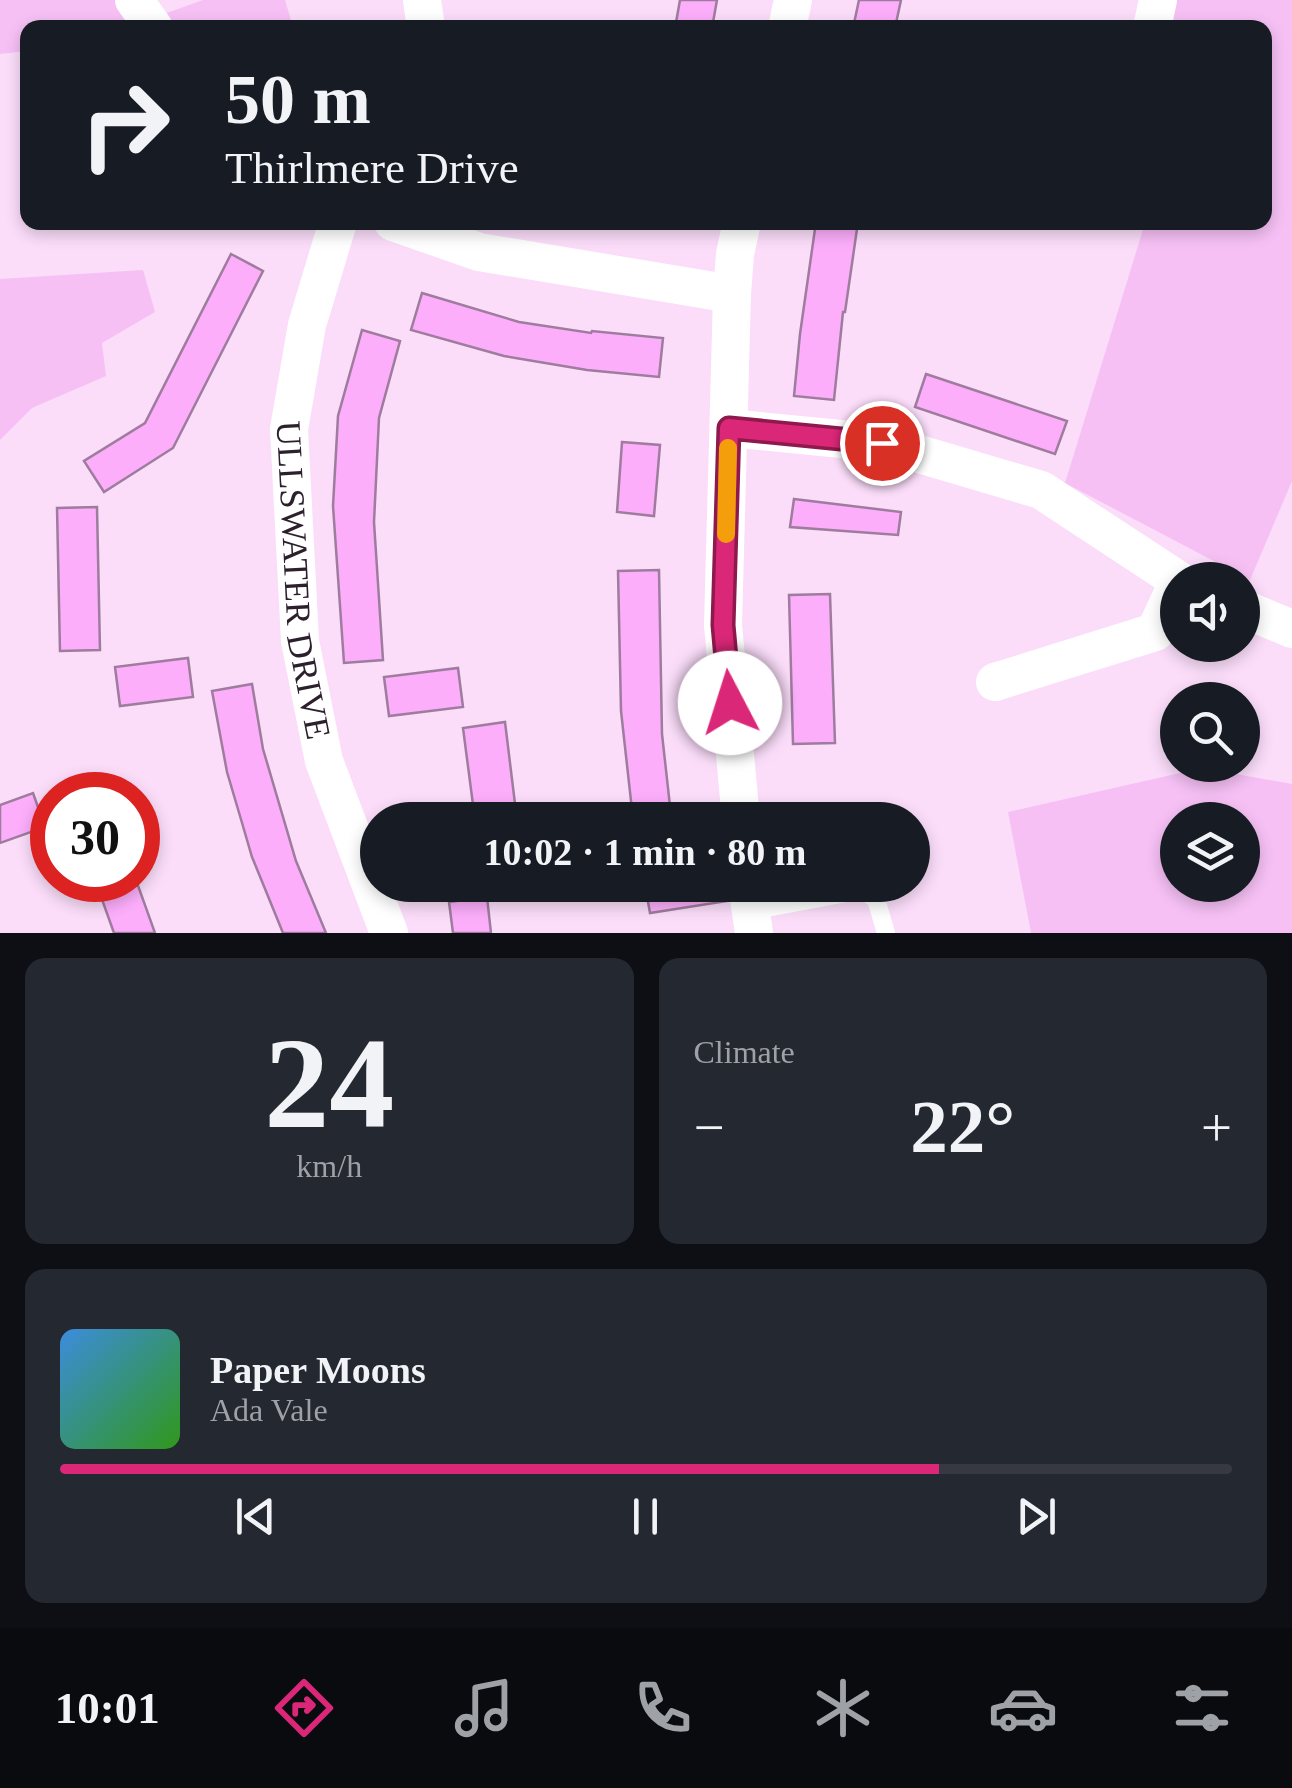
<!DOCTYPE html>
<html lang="en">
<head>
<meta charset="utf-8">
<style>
	body { margin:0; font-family:"Times New Roman",serif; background:#242831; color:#f1f3f6; height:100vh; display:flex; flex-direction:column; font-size:38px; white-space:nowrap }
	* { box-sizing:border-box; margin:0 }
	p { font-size:32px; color:#9ea1a6 }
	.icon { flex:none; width:55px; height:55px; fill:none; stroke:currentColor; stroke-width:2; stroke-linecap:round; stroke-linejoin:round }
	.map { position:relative; height:933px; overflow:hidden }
	.drawer { display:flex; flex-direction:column; gap:25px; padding:25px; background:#0d0f14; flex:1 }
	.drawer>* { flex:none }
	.banner { position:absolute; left:20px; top:20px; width:1252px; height:210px; border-radius:20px; box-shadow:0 5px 15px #0003; background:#171b24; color:#f1f3f6; overflow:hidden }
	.tools { position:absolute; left:1160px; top:562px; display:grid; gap:20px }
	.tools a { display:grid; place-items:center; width:100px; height:100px; border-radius:50%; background:#171b24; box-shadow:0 5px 15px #0003; font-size:50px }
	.speed { position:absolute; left:30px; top:772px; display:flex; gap:20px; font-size:50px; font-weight:700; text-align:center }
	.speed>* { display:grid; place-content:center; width:130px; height:130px; border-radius:50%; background:#171b24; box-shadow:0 5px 15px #0003; line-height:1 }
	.speed .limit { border:15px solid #d22; background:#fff; color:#111 }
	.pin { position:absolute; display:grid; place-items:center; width:85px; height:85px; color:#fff; margin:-42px; border:5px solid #fff; border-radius:50%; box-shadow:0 2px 10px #0007 }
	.me { position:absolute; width:110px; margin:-55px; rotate:355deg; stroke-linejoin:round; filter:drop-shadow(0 0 8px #0008) }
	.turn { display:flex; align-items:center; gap:35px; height:210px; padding:0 40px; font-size:45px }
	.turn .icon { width:130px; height:130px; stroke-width:2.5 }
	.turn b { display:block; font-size:70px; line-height:85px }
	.big { font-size:75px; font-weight:700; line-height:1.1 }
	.drawer .tile { flex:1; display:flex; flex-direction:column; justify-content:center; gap:15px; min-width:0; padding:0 35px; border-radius:20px; background:#242831 }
	.drawer .dial { align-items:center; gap:0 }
	.dial b { font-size:130px; line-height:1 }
	.song { display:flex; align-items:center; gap:30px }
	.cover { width:120px; height:120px; border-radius:15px; background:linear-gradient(135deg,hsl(210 70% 55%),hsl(110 70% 35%)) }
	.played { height:10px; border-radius:5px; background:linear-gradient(90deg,#db2777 75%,#363941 75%) }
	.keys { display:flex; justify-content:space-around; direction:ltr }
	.heat { display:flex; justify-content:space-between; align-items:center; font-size:55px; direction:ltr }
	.drawer .tiles { flex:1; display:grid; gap:25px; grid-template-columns:1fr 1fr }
	.tile:last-child { grid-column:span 2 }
	.trip { position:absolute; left:360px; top:802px; width:570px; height:100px; border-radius:50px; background:#171b24; box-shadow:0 5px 15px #0003; font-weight:700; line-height:100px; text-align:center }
	.dock { display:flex; height:160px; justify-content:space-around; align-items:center; background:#090b0e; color:#9ea1a6 }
	.dock .icon { width:70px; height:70px }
	.dock .active { color:#db2777 }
	.dock b { font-size:45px; color:#f1f3f6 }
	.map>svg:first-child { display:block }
</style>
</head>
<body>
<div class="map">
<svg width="1292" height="933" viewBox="0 0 1292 933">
	<rect width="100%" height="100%" fill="#fbddfa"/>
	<g fill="#f6c0f5" fill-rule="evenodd">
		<polygon points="0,0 120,0 139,27 28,28 27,51 0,54"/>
		<polygon points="203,0 285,0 293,27 171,27 161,15"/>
		<polygon points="1172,0 1292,0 1292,481 1250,580 1065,483 1145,223 1265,222 1265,28 1165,27"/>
		<polygon points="143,270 155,312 102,343 106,376 32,408 0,440 0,279"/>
		<path d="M 1202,768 L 1292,784 L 1292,933 L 1031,933 L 1008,812 ZM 1242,820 L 1242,885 L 1178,885 L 1178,820 Z"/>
	</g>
	<g fill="#fcaefb" stroke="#9e7c9d" stroke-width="2.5">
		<polygon points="680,0 717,0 712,28 675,28"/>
		<polygon points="859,0 901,0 895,28 853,28"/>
		<polygon points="816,222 858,222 845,312 843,312 834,400 794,396 800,334"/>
		<polygon points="231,254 263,271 173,448 104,492 84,461 145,423"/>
		<polygon points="422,293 519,322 591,333 592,331 663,338 659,377 587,370 504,356 411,330"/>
		<polygon points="362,330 400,341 379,418 374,522 383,660 344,663 333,506 338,416"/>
		<polygon points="926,374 1067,421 1055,454 915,407"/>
		<polygon points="622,442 660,445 654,516 617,512"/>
		<polygon points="794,499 901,512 898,535 790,527"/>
		<polygon points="97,507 100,650 60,651 57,508"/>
		<polygon points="659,570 662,734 671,815 633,819 621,711 618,571"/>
		<polygon points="830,594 835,743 793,744 789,595"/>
		<polygon points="188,658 193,697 120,706 115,667"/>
		<polygon points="458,668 463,707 389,716 384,677"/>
		<polygon points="252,684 263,749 296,861 326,933 283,933 252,857 240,816 227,772 212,691"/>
		<polygon points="505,722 517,820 475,820 463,728"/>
		<polygon points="33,793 45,827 0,843 0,805"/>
		<polygon points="95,880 136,880 155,933 114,933"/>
		<polygon points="645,885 725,885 727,901 650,913"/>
		<polygon points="487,897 491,933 453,933 449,902"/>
	</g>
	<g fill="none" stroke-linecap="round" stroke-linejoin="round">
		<polyline stroke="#fff" stroke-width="18" points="750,911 862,890 876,899 886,933"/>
		<g stroke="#fff" stroke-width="38">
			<polyline points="134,0 154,28"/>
			<polyline points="422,0 426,28"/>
			<polyline points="787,28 793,0"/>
			<polyline points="1152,28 1158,0"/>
			<path id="s1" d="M 338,222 L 307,325 L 289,429 L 300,641 L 324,761 L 389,933"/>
			<polyline points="393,222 479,252 732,294"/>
			<polyline points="729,428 882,443 1041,490 1178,580"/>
			<polyline points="1242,608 1292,629"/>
			<polyline points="995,682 1155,632 1178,582"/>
			<polyline points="741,820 723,625 732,294 735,254 742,222"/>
			<polyline points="747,885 754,933"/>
		</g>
	</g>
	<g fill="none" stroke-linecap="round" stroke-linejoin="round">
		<defs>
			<polyline id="route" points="730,703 723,625 729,428 882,443"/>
		</defs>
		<use href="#route" stroke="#8e194d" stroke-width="25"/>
		<use href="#route" stroke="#db2777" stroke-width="18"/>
		<polyline stroke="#f59e0b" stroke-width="18" points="726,534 728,448"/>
	</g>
	<g text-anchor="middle" stroke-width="8" stroke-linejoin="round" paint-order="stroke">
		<g font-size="35" fill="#2d202d" stroke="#fbddfa">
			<text dy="12" stroke="none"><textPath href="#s1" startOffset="365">ULLSWATER DRIVE</textPath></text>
		</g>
	</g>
</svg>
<div class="tools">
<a><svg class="icon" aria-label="sound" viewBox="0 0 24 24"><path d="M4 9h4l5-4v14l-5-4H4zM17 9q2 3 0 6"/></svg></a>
<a><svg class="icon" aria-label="search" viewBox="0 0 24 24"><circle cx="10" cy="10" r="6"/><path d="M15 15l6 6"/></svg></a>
<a><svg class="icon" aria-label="layers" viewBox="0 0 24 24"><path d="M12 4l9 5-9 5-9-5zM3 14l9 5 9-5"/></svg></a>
</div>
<div class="speed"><div class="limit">30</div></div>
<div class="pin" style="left:882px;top:443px;background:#d93025"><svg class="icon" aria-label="arrive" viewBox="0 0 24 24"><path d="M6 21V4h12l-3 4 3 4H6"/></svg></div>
<svg class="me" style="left:730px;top:703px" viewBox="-20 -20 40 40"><circle r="19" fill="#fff"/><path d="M0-13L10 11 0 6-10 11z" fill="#db2777"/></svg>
<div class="trip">10:02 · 1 min · 80 m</div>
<div class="banner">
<div class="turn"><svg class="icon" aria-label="right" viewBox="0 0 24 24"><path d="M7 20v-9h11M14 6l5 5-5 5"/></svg><div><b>50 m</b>Thirlmere Drive</div></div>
</div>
</div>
<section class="drawer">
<div class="tiles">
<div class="tile dial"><b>24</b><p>km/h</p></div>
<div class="tile"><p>Climate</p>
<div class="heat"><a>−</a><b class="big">22°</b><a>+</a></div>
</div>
<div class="tile">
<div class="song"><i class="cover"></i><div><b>Paper Moons</b><p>Ada Vale</p></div></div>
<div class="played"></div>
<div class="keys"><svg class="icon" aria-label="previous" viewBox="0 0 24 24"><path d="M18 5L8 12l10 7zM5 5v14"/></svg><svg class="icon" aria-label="pause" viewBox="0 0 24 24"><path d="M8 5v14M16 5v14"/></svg><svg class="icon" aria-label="next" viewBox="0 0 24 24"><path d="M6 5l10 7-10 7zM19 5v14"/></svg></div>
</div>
</div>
</section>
<nav class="dock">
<b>10:01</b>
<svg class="icon active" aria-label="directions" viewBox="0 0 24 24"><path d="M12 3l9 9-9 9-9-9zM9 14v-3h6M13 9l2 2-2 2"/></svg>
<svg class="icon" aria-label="music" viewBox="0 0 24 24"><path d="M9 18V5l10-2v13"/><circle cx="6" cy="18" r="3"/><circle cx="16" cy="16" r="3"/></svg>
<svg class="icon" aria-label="phone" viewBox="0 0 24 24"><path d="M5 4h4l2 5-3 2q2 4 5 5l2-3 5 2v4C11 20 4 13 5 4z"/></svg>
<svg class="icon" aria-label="climate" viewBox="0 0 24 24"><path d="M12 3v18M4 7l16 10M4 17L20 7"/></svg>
<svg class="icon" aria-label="car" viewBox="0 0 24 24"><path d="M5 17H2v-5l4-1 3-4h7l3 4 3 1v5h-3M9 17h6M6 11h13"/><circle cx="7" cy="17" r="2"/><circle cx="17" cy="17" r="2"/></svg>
<svg class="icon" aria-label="filters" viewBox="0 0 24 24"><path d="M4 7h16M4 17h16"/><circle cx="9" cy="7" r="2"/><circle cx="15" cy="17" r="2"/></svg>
</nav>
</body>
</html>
